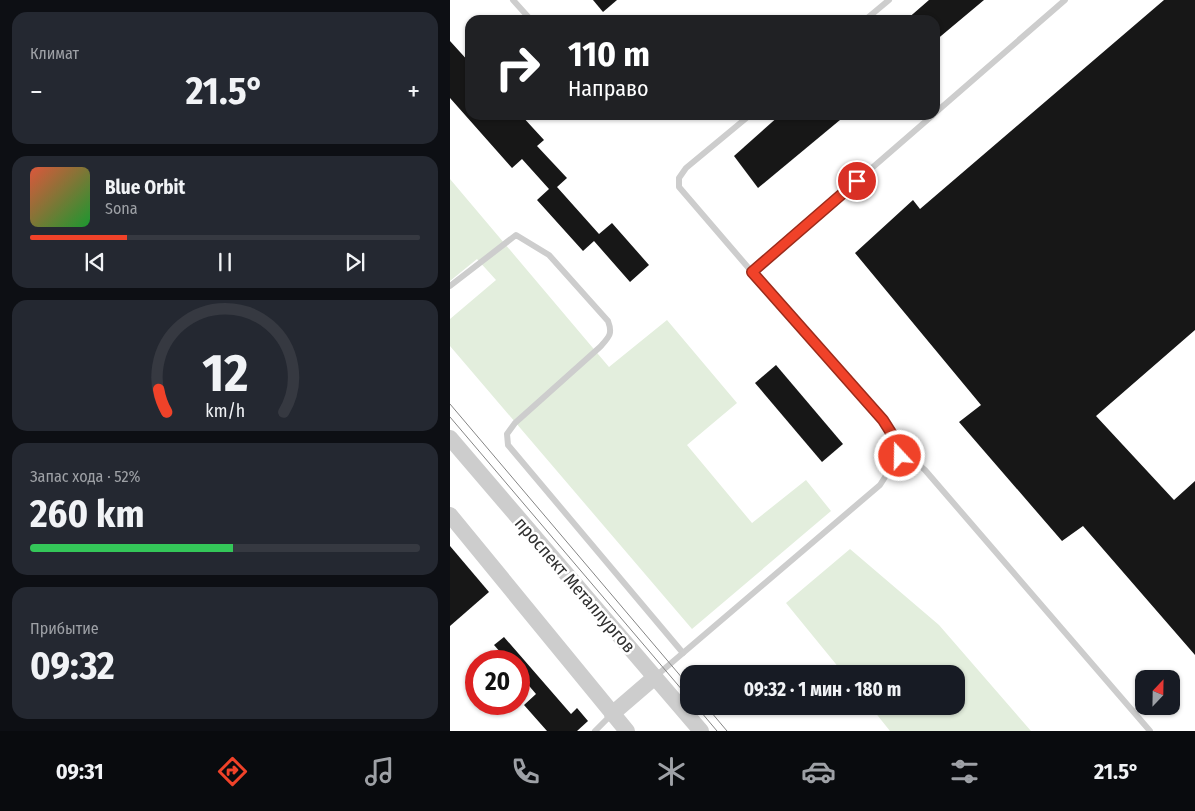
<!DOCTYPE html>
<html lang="ru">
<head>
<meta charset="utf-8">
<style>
	body { margin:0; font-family:"Fira Sans Condensed",sans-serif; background:#242831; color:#f1f3f6; height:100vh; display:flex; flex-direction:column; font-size:19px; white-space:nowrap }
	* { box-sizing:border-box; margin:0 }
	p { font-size:16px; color:#9ea1a6 }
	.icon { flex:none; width:28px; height:28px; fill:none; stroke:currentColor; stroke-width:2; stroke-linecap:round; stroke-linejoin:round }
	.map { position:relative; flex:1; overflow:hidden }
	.drawer { display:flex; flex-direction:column; gap:12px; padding:12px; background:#0d0f14; width:450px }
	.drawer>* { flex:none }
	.top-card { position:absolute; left:15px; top:15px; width:475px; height:105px; border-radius:15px; box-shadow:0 1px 4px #0004; background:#202124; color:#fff; overflow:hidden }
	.needle { width:32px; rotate:22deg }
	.controls { position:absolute; left:685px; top:670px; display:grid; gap:10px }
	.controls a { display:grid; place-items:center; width:45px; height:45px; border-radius:10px; background:#171b24; box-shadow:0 1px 4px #0004; font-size:25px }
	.speed { position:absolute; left:15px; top:650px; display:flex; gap:10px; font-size:25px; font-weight:700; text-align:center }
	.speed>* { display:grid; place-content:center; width:65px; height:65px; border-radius:50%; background:#171b24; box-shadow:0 1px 4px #0004; line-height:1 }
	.speed .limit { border:8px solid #d22; background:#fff; color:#111 }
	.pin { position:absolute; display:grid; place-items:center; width:42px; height:42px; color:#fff; margin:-21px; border:2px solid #fff; border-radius:50%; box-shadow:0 1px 5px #0007 }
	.me { position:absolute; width:55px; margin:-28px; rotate:339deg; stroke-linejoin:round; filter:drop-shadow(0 0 4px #0008) }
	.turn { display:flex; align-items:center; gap:18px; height:105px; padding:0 20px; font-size:22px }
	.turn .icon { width:65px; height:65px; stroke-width:2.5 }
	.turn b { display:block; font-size:35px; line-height:42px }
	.big { font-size:38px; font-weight:700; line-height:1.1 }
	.drawer .tile { flex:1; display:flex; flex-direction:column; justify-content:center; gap:8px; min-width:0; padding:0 18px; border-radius:15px; background:#242831 }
	.drawer .dial { align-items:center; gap:0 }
	.dial svg { height:130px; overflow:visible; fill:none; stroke:#363941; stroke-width:7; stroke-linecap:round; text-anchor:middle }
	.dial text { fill:#f1f3f6; stroke:none }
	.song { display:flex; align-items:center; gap:15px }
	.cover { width:60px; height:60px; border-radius:8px; background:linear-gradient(135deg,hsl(10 70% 55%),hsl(130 70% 35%)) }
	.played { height:5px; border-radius:2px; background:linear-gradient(90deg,#f04229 25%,#363941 25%) }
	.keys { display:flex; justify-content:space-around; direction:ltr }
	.heat { display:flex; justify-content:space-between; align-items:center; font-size:28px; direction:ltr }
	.charge { height:8px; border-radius:4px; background:linear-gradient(90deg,#34c759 52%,#363941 0) }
	.trip { position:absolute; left:230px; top:665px; width:285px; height:50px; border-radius:15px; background:#171b24; box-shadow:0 1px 4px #0004; font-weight:700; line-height:50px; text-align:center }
	.tab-bar { display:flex; height:80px; justify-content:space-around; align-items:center; background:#090b0e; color:#9ea1a6 }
	.tab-bar .icon { width:35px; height:35px }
	.tab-bar .on { color:#f04229 }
	.tab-bar b { font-size:22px; color:#f1f3f6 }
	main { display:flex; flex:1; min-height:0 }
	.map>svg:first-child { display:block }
</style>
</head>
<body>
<main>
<section class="drawer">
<div class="tile"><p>Климат</p>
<div class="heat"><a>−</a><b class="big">21.5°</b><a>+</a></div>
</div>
<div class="tile">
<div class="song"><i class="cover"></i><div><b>Blue Orbit</b><p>Sona</p></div></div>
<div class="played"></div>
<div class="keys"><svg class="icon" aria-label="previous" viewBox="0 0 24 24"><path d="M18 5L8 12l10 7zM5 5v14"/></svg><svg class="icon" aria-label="pause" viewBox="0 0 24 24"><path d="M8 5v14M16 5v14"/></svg><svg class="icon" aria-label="next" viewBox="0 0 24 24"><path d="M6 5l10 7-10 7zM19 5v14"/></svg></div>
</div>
<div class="tile dial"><svg viewBox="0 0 100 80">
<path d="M14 69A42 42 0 1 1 86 69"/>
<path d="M14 69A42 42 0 0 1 9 55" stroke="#f04229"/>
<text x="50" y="56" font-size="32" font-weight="700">12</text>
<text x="50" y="72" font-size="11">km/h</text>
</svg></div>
<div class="tile"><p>Запас хода · 52%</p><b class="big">260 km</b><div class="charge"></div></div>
<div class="tile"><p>Прибытие</p><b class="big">09:32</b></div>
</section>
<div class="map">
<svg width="745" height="731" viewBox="0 0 745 731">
	<rect width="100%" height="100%" fill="#fff"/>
	<g fill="#e3eedd">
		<polygon points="0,179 159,367 217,320 287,403 237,445 302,523 356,480 381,511 242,629 0,346 0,319 46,280 27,259 0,281"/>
		<polygon points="400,549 489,625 581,731 440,731 420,706 506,706 506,674 394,674 336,603"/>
	</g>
	<g fill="#171717">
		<polygon points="143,0 167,0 153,12"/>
		<polygon points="479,0 534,0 485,41 485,20 456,20"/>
		<polygon points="714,0 745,0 745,330 646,416 724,500 745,481 745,655 633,526 612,541 509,422 531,405 405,253 463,200 470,209"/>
		<polygon points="0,41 20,63 20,115 71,115 94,140 87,146 117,178 107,187 149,234 162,223 199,265 180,282 144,241 133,251 87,200 99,189 72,159 62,168 0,98"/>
		<polygon points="330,115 396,115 308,188 284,156"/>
		<polygon points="326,365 393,444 372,462 305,383"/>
		<polygon points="0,546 39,592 0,626"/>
		<polygon points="54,637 121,714 127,708 138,721 127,731 97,731 74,705 86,694 69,674 69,661 58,661 44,645"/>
	</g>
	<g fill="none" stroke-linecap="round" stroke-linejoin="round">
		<g stroke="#cdcdcd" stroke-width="6">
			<polyline points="63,0 81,20"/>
			<polyline points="415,20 439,0"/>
			<polyline points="485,113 615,0"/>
			<polyline points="302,272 483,115"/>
			<path d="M 0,286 L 66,235 L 99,255 L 158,321 C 163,334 159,337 150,347 L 65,423 L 57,434 L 58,445 L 233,653"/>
			<polyline points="449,455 462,459 475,470 700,731"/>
			<polyline points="206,676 430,485 449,455 445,439 433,421 302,272 229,187 229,178 236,168 300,115"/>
			<polyline points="145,731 162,714"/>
		</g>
		<g stroke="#cdcdcd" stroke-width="16">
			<polyline points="0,438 251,731"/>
			<polyline points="0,515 177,731"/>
			<polyline points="162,714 205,677"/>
		</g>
		<g stroke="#858585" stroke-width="1">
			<polyline points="0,404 239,686"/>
			<polyline points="0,417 239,698"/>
			<polyline points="246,706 267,731"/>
			<polyline points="256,706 277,731"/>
		</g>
	</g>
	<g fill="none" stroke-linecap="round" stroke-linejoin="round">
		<defs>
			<polyline id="route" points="407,181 302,272 433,420 445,439 450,456"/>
		</defs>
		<use href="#route" stroke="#9c2b1b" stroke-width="12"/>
		<use href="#route" stroke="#f04229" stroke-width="9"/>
	</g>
	<g text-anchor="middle" stroke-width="5" stroke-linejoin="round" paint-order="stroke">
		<g font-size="18" fill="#303030" stroke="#fff">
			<text transform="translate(125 585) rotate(49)" y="6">проспект Металлургов</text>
		</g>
	</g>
</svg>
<div class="controls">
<a><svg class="needle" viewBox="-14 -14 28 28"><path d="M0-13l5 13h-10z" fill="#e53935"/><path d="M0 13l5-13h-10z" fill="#9ea1a6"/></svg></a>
</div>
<div class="speed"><div class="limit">20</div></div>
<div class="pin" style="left:407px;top:181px;background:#d93025"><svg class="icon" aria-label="arrive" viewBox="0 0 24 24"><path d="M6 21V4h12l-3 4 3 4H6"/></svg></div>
<svg class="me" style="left:450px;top:456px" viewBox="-20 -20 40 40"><circle r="17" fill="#f04229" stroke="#fff" stroke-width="3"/><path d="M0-11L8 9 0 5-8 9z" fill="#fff"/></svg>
<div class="trip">09:32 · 1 мин · 180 m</div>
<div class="top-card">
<div class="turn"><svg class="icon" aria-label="right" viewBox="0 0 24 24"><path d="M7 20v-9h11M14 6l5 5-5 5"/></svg><div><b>110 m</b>Направо</div></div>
</div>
</div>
</main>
<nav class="tab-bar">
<b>09:31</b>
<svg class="icon on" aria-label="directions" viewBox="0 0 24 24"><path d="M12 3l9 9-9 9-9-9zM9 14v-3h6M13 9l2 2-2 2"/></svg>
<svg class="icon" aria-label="music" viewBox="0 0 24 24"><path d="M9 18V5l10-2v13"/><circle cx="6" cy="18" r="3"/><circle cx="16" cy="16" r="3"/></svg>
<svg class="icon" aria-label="phone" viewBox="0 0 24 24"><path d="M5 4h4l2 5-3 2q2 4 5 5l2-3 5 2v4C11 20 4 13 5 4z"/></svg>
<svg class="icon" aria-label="climate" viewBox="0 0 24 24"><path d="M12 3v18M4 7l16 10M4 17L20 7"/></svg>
<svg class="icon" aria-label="car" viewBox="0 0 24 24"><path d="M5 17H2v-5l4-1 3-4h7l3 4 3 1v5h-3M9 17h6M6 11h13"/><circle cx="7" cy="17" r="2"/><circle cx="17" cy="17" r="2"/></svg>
<svg class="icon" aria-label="filters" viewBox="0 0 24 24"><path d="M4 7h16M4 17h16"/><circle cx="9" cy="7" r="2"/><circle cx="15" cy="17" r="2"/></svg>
<b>21.5°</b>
</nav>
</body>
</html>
